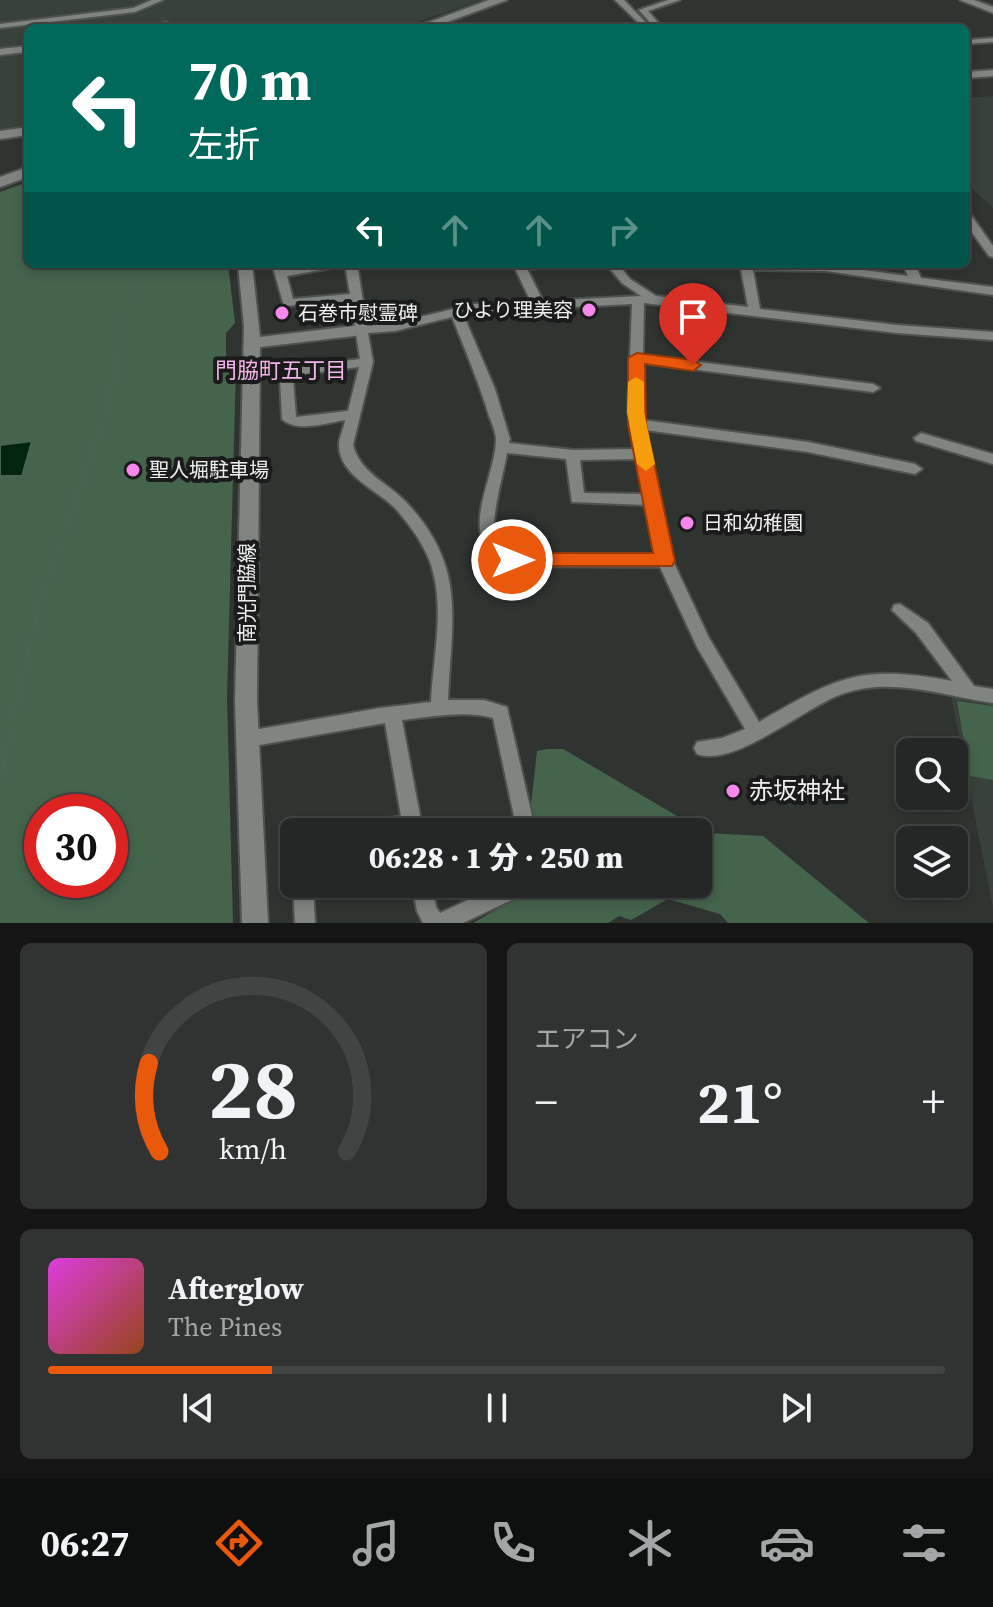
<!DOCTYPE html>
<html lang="ja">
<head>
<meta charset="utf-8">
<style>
	body { margin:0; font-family:"Source Serif 4","Noto Sans JP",serif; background:#303332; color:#f1f3f6; height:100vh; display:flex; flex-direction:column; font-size:30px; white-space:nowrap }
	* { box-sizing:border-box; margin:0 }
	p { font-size:26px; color:#a3a5a7 }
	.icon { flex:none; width:44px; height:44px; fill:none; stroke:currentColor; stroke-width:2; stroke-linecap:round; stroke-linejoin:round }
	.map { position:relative; height:923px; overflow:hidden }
	.sheet { display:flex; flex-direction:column; gap:20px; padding:20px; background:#141514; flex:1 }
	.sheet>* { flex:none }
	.banner { position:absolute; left:24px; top:24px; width:946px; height:244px; border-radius:12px; box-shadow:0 4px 12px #0003,0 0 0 2px #414442; background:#00695c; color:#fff; overflow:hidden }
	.fabs { position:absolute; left:896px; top:738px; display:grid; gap:16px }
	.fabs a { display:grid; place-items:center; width:72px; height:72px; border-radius:12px; background:#242725; box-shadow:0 4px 12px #0003,0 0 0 2px #414442; font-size:40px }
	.speed { position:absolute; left:24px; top:794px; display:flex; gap:16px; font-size:40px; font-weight:700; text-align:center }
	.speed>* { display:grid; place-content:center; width:104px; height:104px; border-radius:50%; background:#242725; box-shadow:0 4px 12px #0003,0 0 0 2px #414442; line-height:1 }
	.speed .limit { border:12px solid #d22; background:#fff; color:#111 }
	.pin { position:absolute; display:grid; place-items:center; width:68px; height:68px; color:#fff; margin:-82px -34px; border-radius:50% 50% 50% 0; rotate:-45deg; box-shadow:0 0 8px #0007 }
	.pin .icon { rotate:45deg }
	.me { position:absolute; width:88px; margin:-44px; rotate:90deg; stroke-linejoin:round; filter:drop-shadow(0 0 6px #0008) }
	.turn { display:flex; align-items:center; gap:28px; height:168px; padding:0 32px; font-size:36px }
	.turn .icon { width:104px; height:104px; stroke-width:2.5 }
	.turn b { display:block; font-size:56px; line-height:68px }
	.lanes { display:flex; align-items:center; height:76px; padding:0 32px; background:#0003; justify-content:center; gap:40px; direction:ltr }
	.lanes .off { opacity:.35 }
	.big { font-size:60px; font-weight:800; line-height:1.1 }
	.sheet .widget { flex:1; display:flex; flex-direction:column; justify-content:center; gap:12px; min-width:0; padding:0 28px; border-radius:12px; background:#303332 }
	.sheet .dial { align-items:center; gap:0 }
	.dial svg { height:208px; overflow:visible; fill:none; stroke:#414442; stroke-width:7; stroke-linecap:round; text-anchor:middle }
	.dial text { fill:#f1f3f6; stroke:none }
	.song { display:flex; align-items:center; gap:24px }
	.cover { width:96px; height:96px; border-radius:12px; background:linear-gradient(135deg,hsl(300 70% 55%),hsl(20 70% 35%)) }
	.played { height:8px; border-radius:4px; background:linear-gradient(90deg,#ea580c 25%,#414442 25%) }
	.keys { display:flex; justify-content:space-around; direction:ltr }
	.heat { display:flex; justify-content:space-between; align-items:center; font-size:44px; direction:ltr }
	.sheet .tiles { flex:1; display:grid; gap:20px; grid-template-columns:1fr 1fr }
	.widget:last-child { grid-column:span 2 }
	.trip { position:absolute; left:280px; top:818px; width:432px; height:80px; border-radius:12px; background:#242725; box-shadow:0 4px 12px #0003,0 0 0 2px #414442; font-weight:800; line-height:80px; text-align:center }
	.tabs { display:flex; height:128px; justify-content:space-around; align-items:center; background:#0e100f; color:#a3a5a7 }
	.tabs .icon { width:56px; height:56px }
	.tabs .current { color:#ea580c }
	.tabs b { font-size:36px; color:#f1f3f6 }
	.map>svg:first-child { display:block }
</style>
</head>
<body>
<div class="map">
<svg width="993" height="923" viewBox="0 0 993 923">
	<rect width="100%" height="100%" fill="#303431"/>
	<g fill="#38413a">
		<polygon points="0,0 482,0 400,28 28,28 28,125 0,129"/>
		<polygon points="993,96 993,208 966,183 966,98"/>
		<polygon points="951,696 993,702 993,908"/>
	</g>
	<g fill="#45644c" fill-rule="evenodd">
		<path d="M 28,182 L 28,264 L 228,264 L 235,323 L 226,333 L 226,357 L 236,367 L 227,698 L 233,923 L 0,923 L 0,192 ZM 42,812 L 110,812 L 110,880 L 42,880 Z"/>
		<polygon points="957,701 993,706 993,780 970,776"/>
		<polygon points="547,749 563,749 706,833 763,836 869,923 728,923 720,914 668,899 631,920 619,916 608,923 473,923 520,896 522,884 698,884 698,832 528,832 537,751"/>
	</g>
	<polygon fill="#01260d" stroke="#486350" stroke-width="2" points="32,441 22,476 0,476 0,445"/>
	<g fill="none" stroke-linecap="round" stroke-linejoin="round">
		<polyline stroke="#486350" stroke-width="3" points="118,353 133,282"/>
		<g stroke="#486350" stroke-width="4">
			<polyline points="65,531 107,409 119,351"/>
			<polyline points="39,604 61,542"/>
		</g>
		<g stroke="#486350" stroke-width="5">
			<polyline points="13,717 40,602"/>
			<polyline points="0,781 10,733"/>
		</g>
		<defs>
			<g id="minor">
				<polygon points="152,0 163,0 135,12 0,28 0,24 133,8"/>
				<polygon points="615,0 624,0 651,28 644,28"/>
				<polygon points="668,0 680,0 648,11 663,28 655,28 639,10"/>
				<polygon points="166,22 170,24 169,26 149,28"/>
				<polygon points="993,38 993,42 966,44 966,40"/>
				<polygon points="28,46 28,52 0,55 0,49"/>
				<polygon points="993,70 993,76 966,78 966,72"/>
				<polygon points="966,213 970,214 993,246 993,257 989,256 966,224"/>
				<path d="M 272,264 L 284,264 L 285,270 L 318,264 L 343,264 L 337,267 L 287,276 L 293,299 L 350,294 L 345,264 L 357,264 L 367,326 L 395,323 L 474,304 L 531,302 L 513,264 L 563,264 L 557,267 L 527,269 L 543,301 L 641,296 L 622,283 L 606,264 L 618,264 L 630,279 L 656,296 L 748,307 L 740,264 L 826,265 L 908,276 L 903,264 L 915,264 L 921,278 L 993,287 L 993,295 L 826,271 L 753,270 L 760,309 L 897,325 L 993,332 L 993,340 L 897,333 L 644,303 L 643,355 L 873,384 L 880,388 L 873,392 L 643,363 L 643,420 L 808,442 L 915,464 L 922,469 L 915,474 L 808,452 L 645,430 L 673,561 L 709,638 L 759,722 C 838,677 859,664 952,681 L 916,633 L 892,610 L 894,605 L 900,604 L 928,623 L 974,686 L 993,689 L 993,703 C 945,696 890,676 842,694 C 805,707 734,768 697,754 L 694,748 L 697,742 L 722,738 L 745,729 L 697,647 L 660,567 L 512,566 C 451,545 495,482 496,440 C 496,433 492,423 489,416 C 479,382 465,350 452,317 L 395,331 L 368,333 L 373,362 L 353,445 C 361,474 387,482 406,502 C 468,568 451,620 448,700 L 484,700 L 507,707 L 532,816 L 533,832 L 513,832 L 514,816 L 493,718 C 465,710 431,717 402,720 L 423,832 L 349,832 L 352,826 L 401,816 L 385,723 L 248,747 L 242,745 L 239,739 L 242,733 L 248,731 L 380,708 L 431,702 C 433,660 444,613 433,572 C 428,549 410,525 395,508 C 377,490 339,475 339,445 C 339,437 344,428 345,420 C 327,423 297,433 282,419 L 280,378 L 288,368 L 360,359 L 351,301 L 284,306 ZM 632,304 L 628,412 L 636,449 L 573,450 L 509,443 L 510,439 L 495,389 L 463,314 L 474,312 ZM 359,367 L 348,411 L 296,417 L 293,379 L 297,375 ZM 507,453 L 566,459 L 572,502 L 646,505 L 656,555 L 514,554 C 506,550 499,545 495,536 C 490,521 504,471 507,453 ZM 637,459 L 644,494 L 584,493 L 580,460 Z"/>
				<polygon points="921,433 993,454 993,464 916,441 914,438"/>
				<polygon points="294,882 294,884 313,884 315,923 295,923 293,884"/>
				<polygon points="412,884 432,884 436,907 440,913 502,884 524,884 516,898 463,923 423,923 417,911"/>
			</g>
			<g id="tertiary">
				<polygon points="960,0 974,0 993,7 993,13"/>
				<polygon points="28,127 28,135 0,139 0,131"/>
				<polygon points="238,264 252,264 260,337 362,325 370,330 362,335 260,347 257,701 268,923 242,923 235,701 244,326"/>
			</g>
			<g id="secondary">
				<polygon points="489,0 507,0 431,28 413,28"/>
				<polygon points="28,167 28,177 0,187 0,177"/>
			</g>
		</defs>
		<use href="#minor" stroke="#4f5350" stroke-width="4"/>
		<use href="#tertiary" stroke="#4f5350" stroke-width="4"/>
		<use href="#secondary" stroke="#4f5350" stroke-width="4"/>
		<use href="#minor" fill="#818582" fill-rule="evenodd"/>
		<use href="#tertiary" fill="#818582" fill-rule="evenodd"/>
		<use href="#secondary" fill="#818582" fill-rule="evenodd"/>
	</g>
	<polygon fill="#ea580c" stroke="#983908" stroke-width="2" points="637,353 693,360 701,365 693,371 645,364 646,424 675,561 672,566 505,566 502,560 505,555 512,553 653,553 628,424 628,358"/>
	<polygon fill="#f59e0b" points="636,377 644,382 644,412 655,464 646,471 637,464 627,412 628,382"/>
	<g fill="#f688ed" stroke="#1a1b1a" stroke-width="3">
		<circle cx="589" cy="310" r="8"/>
		<circle cx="282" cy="313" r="8"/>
		<circle cx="133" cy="470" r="8"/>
		<circle cx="687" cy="523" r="8"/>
		<circle cx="733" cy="791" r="8"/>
	</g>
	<g text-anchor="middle" stroke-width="8" stroke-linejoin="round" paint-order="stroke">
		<g font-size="20" fill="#edf0ee" stroke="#1a1b1a" text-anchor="start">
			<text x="573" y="317" text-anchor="end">ひより理美容</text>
			<text x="298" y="320">石巻市慰霊碑</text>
			<text x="149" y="477">聖人堀駐車場</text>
			<text x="703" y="530">日和幼稚園</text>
		</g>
		<g font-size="20" fill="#edf0ee" stroke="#1a1b1a">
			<text transform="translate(247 593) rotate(-90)" y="7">南光門脇線</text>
		</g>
		<g font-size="22" fill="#f2b4eb" stroke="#1a1b1a">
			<text x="281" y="378">門脇町五丁目</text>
		</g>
		<g font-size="24" fill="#edf0ee" stroke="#1a1b1a" text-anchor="start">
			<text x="749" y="799">赤坂神社</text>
		</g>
	</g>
</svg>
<div class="fabs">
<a><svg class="icon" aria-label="search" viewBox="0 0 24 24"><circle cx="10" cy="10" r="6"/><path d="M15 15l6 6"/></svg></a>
<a><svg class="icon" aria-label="layers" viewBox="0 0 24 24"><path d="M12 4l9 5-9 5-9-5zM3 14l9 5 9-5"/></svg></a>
</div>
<div class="speed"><div class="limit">30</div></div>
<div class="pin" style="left:693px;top:365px;background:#d93025"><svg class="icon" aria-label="arrive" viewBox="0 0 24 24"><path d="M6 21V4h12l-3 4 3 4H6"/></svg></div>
<svg class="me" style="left:512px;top:560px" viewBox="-20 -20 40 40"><circle r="17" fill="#ea580c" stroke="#fff" stroke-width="3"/><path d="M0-11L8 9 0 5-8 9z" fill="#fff"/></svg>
<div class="trip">06:28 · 1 分 · 250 m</div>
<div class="banner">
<div class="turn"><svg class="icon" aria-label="left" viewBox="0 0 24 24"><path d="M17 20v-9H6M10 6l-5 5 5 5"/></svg><div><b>70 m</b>左折</div></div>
<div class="lanes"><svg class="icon" aria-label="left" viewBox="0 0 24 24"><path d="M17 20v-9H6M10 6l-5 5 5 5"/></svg><svg class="icon off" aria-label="ahead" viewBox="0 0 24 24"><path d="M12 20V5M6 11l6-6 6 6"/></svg><svg class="icon off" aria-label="ahead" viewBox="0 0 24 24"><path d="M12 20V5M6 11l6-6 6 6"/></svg><svg class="icon off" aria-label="right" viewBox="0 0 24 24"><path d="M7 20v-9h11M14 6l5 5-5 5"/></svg></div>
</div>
</div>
<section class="sheet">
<div class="tiles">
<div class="widget dial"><svg viewBox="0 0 100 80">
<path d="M14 69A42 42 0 1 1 86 69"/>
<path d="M14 69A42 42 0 0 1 10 35" stroke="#ea580c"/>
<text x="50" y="56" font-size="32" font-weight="700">28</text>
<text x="50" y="72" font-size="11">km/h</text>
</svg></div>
<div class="widget"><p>エアコン</p>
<div class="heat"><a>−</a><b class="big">21°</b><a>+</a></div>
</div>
<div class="widget">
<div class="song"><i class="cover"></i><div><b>Afterglow</b><p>The Pines</p></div></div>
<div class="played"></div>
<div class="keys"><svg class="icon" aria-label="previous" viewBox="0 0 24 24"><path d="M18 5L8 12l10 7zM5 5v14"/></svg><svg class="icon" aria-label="pause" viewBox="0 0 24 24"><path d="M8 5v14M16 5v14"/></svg><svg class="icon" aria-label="next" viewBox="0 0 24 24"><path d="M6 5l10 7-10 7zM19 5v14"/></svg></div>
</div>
</div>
</section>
<nav class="tabs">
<b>06:27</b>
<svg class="icon current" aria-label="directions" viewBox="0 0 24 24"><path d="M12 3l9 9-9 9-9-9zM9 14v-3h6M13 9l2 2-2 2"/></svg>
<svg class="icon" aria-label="music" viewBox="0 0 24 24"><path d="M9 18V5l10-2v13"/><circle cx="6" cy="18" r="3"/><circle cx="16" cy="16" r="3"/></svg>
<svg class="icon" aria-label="phone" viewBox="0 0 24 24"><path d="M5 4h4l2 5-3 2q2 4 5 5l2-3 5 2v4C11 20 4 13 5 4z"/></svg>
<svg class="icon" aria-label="climate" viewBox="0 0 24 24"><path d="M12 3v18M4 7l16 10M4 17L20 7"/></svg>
<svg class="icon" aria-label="car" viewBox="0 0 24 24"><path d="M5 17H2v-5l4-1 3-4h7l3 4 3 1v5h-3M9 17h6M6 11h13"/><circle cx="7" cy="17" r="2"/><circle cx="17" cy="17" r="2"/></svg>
<svg class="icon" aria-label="filters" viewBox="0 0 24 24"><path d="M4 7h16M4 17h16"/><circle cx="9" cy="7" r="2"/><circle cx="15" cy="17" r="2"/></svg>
</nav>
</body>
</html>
